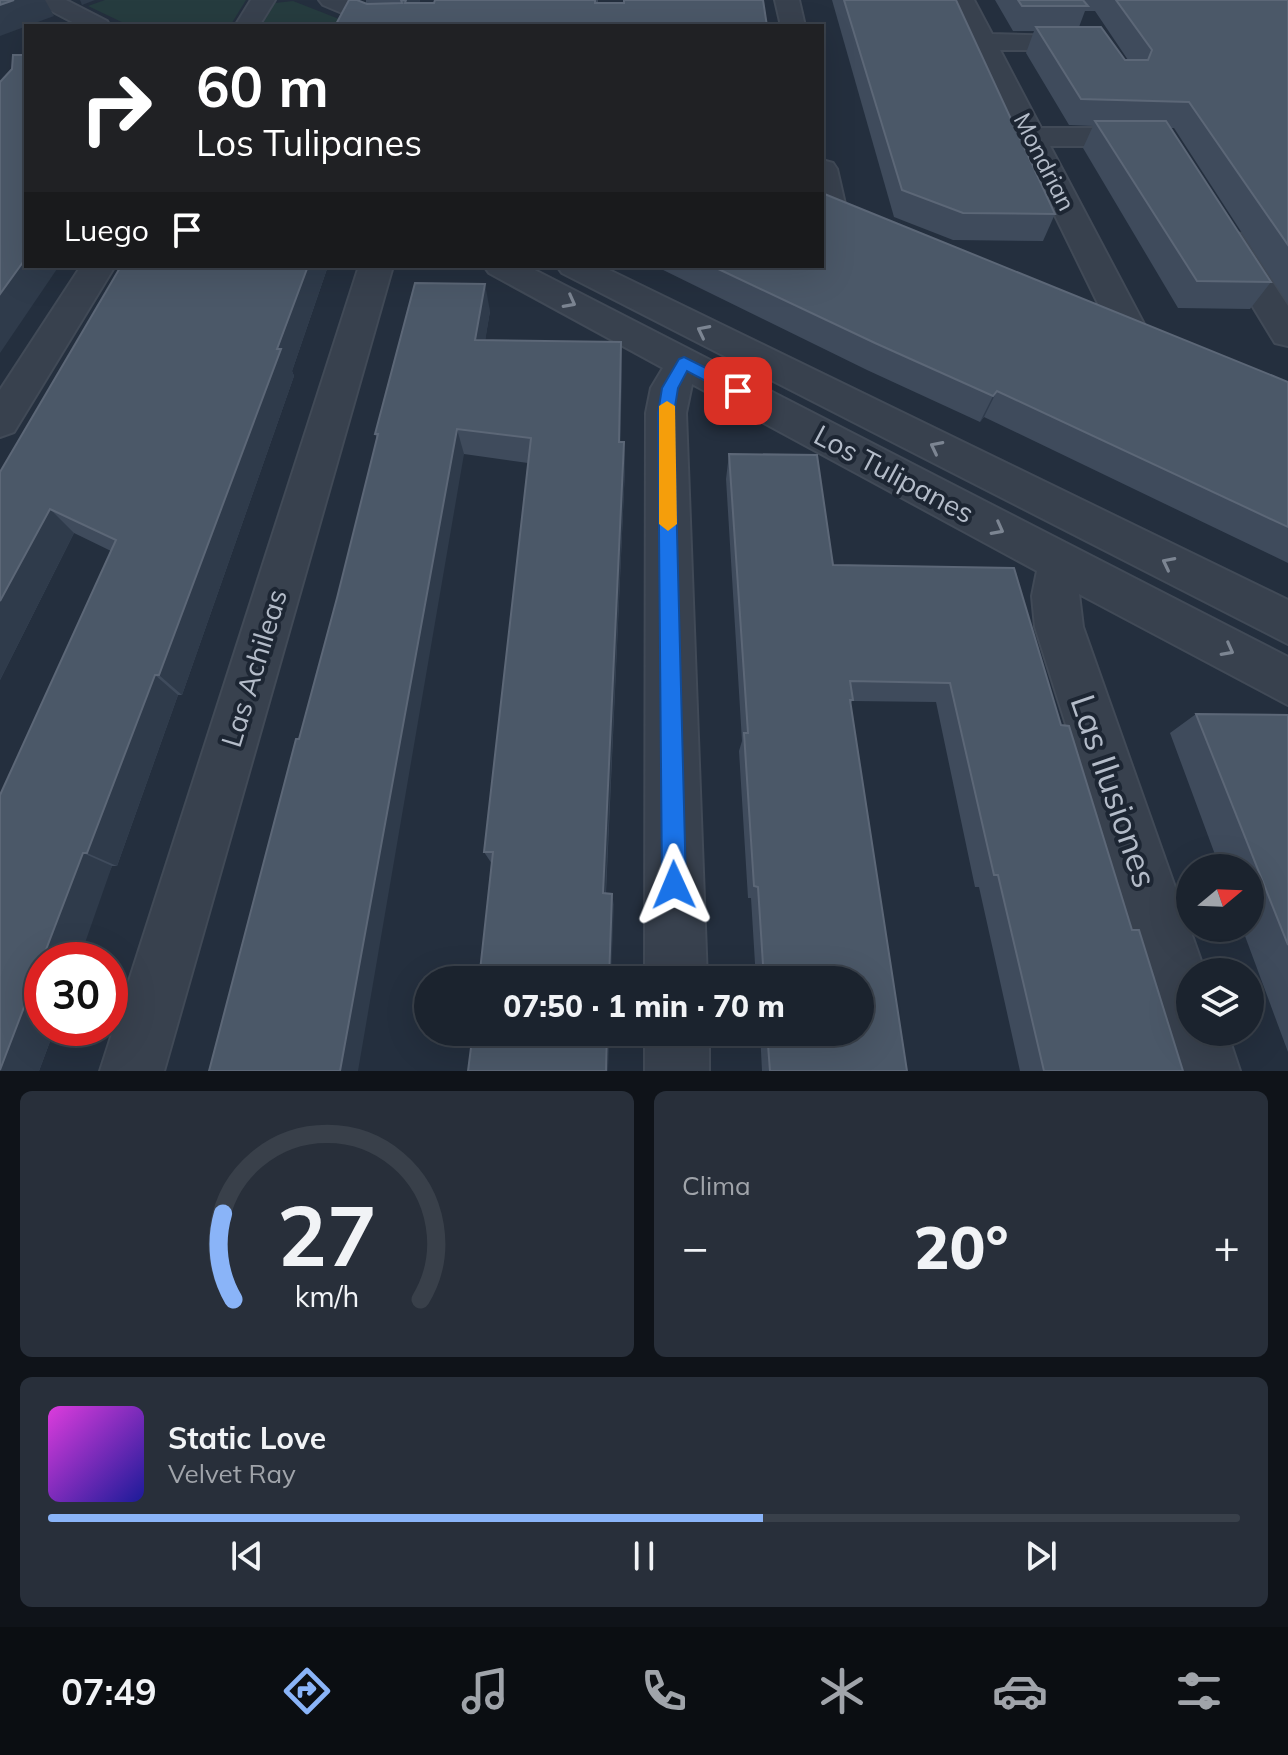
<!DOCTYPE html>
<html lang="es">
<head>
<meta charset="utf-8">
<style>
	body { margin:0; font-family:Mulish,sans-serif; background:#282f3a; color:#f1f3f6; height:100vh; display:flex; flex-direction:column; font-size:30px; white-space:nowrap }
	* { box-sizing:border-box; margin:0 }
	p { font-size:26px; color:#a0a4aa }
	.icon { flex:none; width:44px; height:44px; fill:none; stroke:currentColor; stroke-width:2; stroke-linecap:round; stroke-linejoin:round }
	.map { position:relative; height:1071px; overflow:hidden }
	.panel { display:flex; flex-direction:column; gap:20px; padding:20px; background:#0f1319; flex:1 }
	.panel>* { flex:none }
	.top-card { position:absolute; left:24px; top:24px; width:800px; height:244px; border-radius:0px; box-shadow:0 8px 32px #0002,0 0 0 2px #39404a; background:#202124; color:#fff; overflow:hidden }
	.needle { width:52px; rotate:71deg }
	.controls { position:absolute; left:1176px; top:854px; display:grid; gap:16px }
	.controls a { display:grid; place-items:center; width:88px; height:88px; border-radius:50%; background:#1b232e; box-shadow:0 8px 32px #0002,0 0 0 2px #39404a; font-size:40px }
	.speed { position:absolute; left:24px; top:942px; display:flex; gap:16px; font-size:40px; font-weight:700; text-align:center }
	.speed>* { display:grid; place-content:center; width:104px; height:104px; border-radius:50%; background:#1b232e; box-shadow:0 8px 32px #0002,0 0 0 2px #39404a; line-height:1 }
	.speed .limit { border:12px solid #d22; background:#fff; color:#111 }
	.pin { position:absolute; display:grid; place-items:center; width:68px; height:68px; color:#fff; margin:-34px; border-radius:16px; box-shadow:0 4px 12px #0006 }
	.me { position:absolute; width:88px; margin:-44px; rotate:359deg; stroke-linejoin:round; filter:drop-shadow(0 0 6px #0008) }
	.turn { display:flex; align-items:center; gap:28px; height:168px; padding:0 40px; font-size:36px }
	.turn .icon { width:104px; height:104px; stroke-width:2.5 }
	.turn b { display:block; font-size:56px; line-height:68px }
	.then { display:flex; align-items:center; height:76px; padding:0 40px; background:#0003; gap:16px; font-size:30px }
	.big { font-size:60px; font-weight:800; line-height:1.1 }
	.panel .card { flex:1; display:flex; flex-direction:column; justify-content:center; gap:12px; min-width:0; padding:0 28px; border-radius:12px; background:#282f3a }
	.panel .dial { align-items:center; gap:0 }
	.dial svg { height:208px; overflow:visible; fill:none; stroke:#39404a; stroke-width:7; stroke-linecap:round; text-anchor:middle }
	.dial text { fill:#f1f3f6; stroke:none }
	.song { display:flex; align-items:center; gap:24px }
	.cover { width:96px; height:96px; border-radius:12px; background:linear-gradient(135deg,hsl(300 70% 55%),hsl(240 70% 35%)) }
	.played { height:8px; border-radius:4px; background:linear-gradient(90deg,#8ab4f8 60%,#39404a 60%) }
	.keys { display:flex; justify-content:space-around; direction:ltr }
	.heat { display:flex; justify-content:space-between; align-items:center; font-size:44px; direction:ltr }
	.panel .tiles { flex:1; display:grid; gap:20px; grid-template-columns:1fr 1fr }
	.card:last-child { grid-column:span 2 }
	.trip { position:absolute; left:414px; top:966px; width:460px; height:80px; border-radius:40px; background:#1b232e; box-shadow:0 8px 32px #0002,0 0 0 2px #39404a; font-weight:800; line-height:80px; text-align:center }
	.tab-bar { display:flex; height:128px; justify-content:space-around; align-items:center; background:#0b0e12; color:#a0a4aa }
	.tab-bar .icon { width:56px; height:56px }
	.tab-bar .selected { color:#8ab4f8 }
	.tab-bar b { font-size:36px; color:#f1f3f6 }
	.map>svg:first-child { display:block }
</style>
</head>
<body>
<div class="map">
<svg width="1288" height="1071" viewBox="0 0 1288 1071">
	<rect width="100%" height="100%" fill="#242f3e"/>
	<g fill="#263c3f">
		<polygon points="105,0 246,0 230,26 130,26 88,6"/>
		<polygon points="293,1 357,26 261,26 275,3"/>
	</g>
	<g fill="none" stroke-linecap="round" stroke-linejoin="round">
		<defs>
			<g id="minor">
				<polygon points="36,0 66,0 107,21 110,26 80,26 40,5"/>
				<polygon points="251,0 275,0 259,26 235,26"/>
				<polygon points="319,0 352,0 403,21 406,26 373,26 323,5"/>
				<polygon points="775,0 799,0 805,26 781,26"/>
				<polygon points="950,0 974,0 992,34 1099,37 1103,42 1099,47 1090,50 1000,50 1041,128 1146,128 1156,131 1160,137 1156,143 1146,146 1050,146 1144,324 1139,332 1126,336 1113,332 1108,324"/>
				<polygon points="822,160 833,163 837,169 845,204 840,211 822,212"/>
				<polygon points="1229,231 1241,234 1288,306 1288,346 1275,343 1213,241 1217,234"/>
				<polygon points="81,266 115,266 14,432 0,437 0,390"/>
				<polygon points="359,266 393,266 164,1071 100,1071"/>
				<polygon points="484,266 527,266 1288,657 1288,705 1079,594 1083,627 1205,972 1190,972 1190,1032 1227,1032 1240,1071 1176,1071 1035,627 1032,596 1037,571 692,384 686,413 707,980 645,980 646,413 651,388 663,368 489,273"/>
				<polygon points="557,266 601,266 1288,600 1288,644 562,273"/>
				<rect x="645" y="1032" width="64" height="39"/>
			</g>
		</defs>
		<use href="#minor" stroke="#414a57" stroke-width="4"/>
		<use href="#minor" fill="#38414e" fill-rule="evenodd"/>
	</g>
	<g fill="#3f4b5c" fill-rule="evenodd">
		<polygon points="366,0 420,0 419,3 434,3 598,0 598,3 767,26 367,4 369,4 366,3"/>
		<polygon points="832,0 956,0 1055,214 1043,241 953,240 894,217"/>
		<path d="M 995,0 L 1288,0 L 1288,304 L 1174,128 L 1170,128 L 1271,282 L 1250,309 L 1178,308 L 1083,148 L 1093,126 L 1069,125 L 1026,53 L 1034,31 L 1013,31 ZM 1085,11 L 1095,11 L 1128,60 L 1125,60 L 1079,27 Z"/>
		<polygon points="121,266 328,266 292,371 294,376 182,695 178,695 117,866 112,866 42,1028 55,1028 39,1071 0,1071 111,551 74,533 0,680 0,472"/>
		<polygon points="655,266 822,266 1288,382 1288,563 984,417 980,422 867,370"/>
		<polygon points="490,311 485,340 622,369 620,442 624,442 625,467 606,893 614,905 492,864 484,852 528,463 464,454 299,739 337,598 377,439 375,434"/>
		<polygon points="729,454 833,565 1061,725 1132,930 1183,1071 1020,1071 979,887 975,887 936,702 852,701 850,705 907,1071 762,1071 760,1032 860,1032 860,980 756,980 751,898 748,898 739,751 742,741 726,479"/>
		<polygon points="1196,714 1288,715 1288,1052 1242,928 1250,928 1250,868 1220,868 1170,733"/>
	</g>
	<g fill="#2f3b4b">
		<polygon points="14,0 45,0 54,16 0,36 0,5"/>
		<polygon points="80,0 95,0 82,5"/>
		<polygon points="406,0 420,0 411,26 405,3"/>
		<polygon points="26,258 26,266 59,266 0,353 0,294"/>
		<polygon points="308,266 328,266 292,371 294,376 182,695 159,675"/>
		<polygon points="485,284 490,311 481,367 475,340"/>
		<polygon points="621,342 622,369 620,467 619,442"/>
		<polygon points="997,391 984,417 980,422 993,396"/>
		<polygon points="457,429 464,454 358,1071 340,1071"/>
		<polygon points="624,442 625,467 605,905 603,893"/>
		<polygon points="50,509 74,533 0,680 0,601"/>
		<polygon points="155,675 178,695 117,866 87,853"/>
		<polygon points="83,853 112,866 79,960 42,960 42,1028 55,1028 39,1071 0,1071 0,1070"/>
		<polygon points="612,894 614,905 611,980 609,980"/>
		<polygon points="607,1032 610,1032 608,1071 606,1071"/>
	</g>
	<g fill="#4b5868" stroke="#5c6777" stroke-width="2">
		<polygon points="0,0 14,0 0,5"/>
		<polygon points="349,0 357,0 367,4 402,3 401,0 406,0 405,3 434,3 435,0 595,0 595,3 624,3 624,0 763,0 767,26 335,26"/>
		<polygon points="844,0 956,0 1055,214 963,213 902,190"/>
		<polygon points="1018,0 1083,0 1088,6 1022,6"/>
		<polygon points="1116,0 1288,0 1288,245 1189,102 1081,99 1036,27 1101,27 1125,60 1148,60 1152,50"/>
		<polygon points="13,55 26,55 26,258 0,294 0,82 12,69"/>
		<polygon points="1095,121 1166,121 1271,282 1197,281"/>
		<polygon points="822,193 1288,382 1288,527 997,391 993,396 875,343 712,266 822,266"/>
		<polygon points="121,266 308,266 277,349 281,349 159,675 155,675 87,853 83,853 0,1070 0,795 116,540 50,509 0,601 0,472"/>
		<polygon points="415,283 485,284 475,340 621,342 619,442 624,442 603,893 612,894 609,980 479,980 493,852 484,852 531,438 457,429 340,1071 209,1071 296,739 299,739 337,598 378,434 375,434"/>
		<polygon points="729,454 817,455 833,565 1014,568 1061,725 1069,726 1132,930 1139,930 1183,1071 1044,1071 998,875 994,875 950,683 850,681 853,700 850,700 907,1071 770,1071 767,1032 860,1032 860,980 764,980 758,887 754,886 744,733 748,733"/>
		<polygon points="1196,714 1288,715 1288,945"/>
		<polygon points="473,1032 607,1032 606,1071 468,1071"/>
	</g>
	<defs><path id="oneway-chevron" d="M-2-3.5L2.5 0L-2 3.5" fill="none" stroke-width="1.6" stroke-linecap="round" stroke-linejoin="round" transform="scale(2)"/></defs>
	<g stroke="#7c8592">
		<use href="#oneway-chevron" transform="translate(570 302) rotate(28)"/>
		<use href="#oneway-chevron" transform="translate(703 331) rotate(-153)"/>
		<use href="#oneway-chevron" transform="translate(936 447) rotate(-153)"/>
		<use href="#oneway-chevron" transform="translate(998 529) rotate(28)"/>
		<use href="#oneway-chevron" transform="translate(1168 563) rotate(-153)"/>
		<use href="#oneway-chevron" transform="translate(1228 650) rotate(28)"/>
	</g>
	<polygon fill="#1a73e8" stroke="#114b97" stroke-width="2" points="684,357 744,387 746,391 744,395 732,395 687,371 678,388 674,413 686,885 683,894 674,897 666,894 662,885 658,413 662,388 679,359"/>
	<polygon fill="#f59e0b" points="667,401 675,406 677,524 668,531 659,524 659,406"/>
	<g text-anchor="middle" stroke-width="8" stroke-linejoin="round" paint-order="stroke">
		<g font-size="24" fill="#b4bcc9" stroke="#1d2633">
			<text transform="translate(1044 162) rotate(63)" y="8">Mondrian</text>
		</g>
		<g font-size="28" fill="#b4bcc9" stroke="#1d2633">
			<text transform="translate(894 474) rotate(28)" y="10">Los Tulipanes</text>
			<text transform="translate(254 668) rotate(-73)" y="10">Las Achileas</text>
		</g>
		<g font-size="34" fill="#b4bcc9" stroke="#1d2633">
			<text transform="translate(1114 791) rotate(71)" y="12">Las Ilusiones</text>
		</g>
	</g>
</svg>
<div class="controls">
<a><svg class="needle" viewBox="-14 -14 28 28"><path d="M0-13l5 13h-10z" fill="#e53935"/><path d="M0 13l5-13h-10z" fill="#a0a4aa"/></svg></a>
<a><svg class="icon" aria-label="layers" viewBox="0 0 24 24"><path d="M12 4l9 5-9 5-9-5zM3 14l9 5 9-5"/></svg></a>
</div>
<div class="speed"><div class="limit">30</div></div>
<div class="pin" style="left:738px;top:391px;background:#d93025"><svg class="icon" aria-label="arrive" viewBox="0 0 24 24"><path d="M6 21V4h12l-3 4 3 4H6"/></svg></div>
<svg class="me" style="left:674px;top:885px" viewBox="-20 -20 40 40"><path d="M0-17L14 15 0 8-14 15z" fill="#1a73e8" stroke="#fff" stroke-width="4"/></svg>
<div class="trip">07:50 · 1 min · 70 m</div>
<div class="top-card">
<div class="turn"><svg class="icon" aria-label="right" viewBox="0 0 24 24"><path d="M7 20v-9h11M14 6l5 5-5 5"/></svg><div><b>60 m</b>Los Tulipanes</div></div>
<div class="then">Luego<svg class="icon" aria-label="arrive" viewBox="0 0 24 24"><path d="M6 21V4h12l-3 4 3 4H6"/></svg></div>
</div>
</div>
<section class="panel">
<div class="tiles">
<div class="card dial"><svg viewBox="0 0 100 80">
<path d="M14 69A42 42 0 1 1 86 69"/>
<path d="M14 69A42 42 0 0 1 10 36" stroke="#8ab4f8"/>
<text x="50" y="56" font-size="32" font-weight="700">27</text>
<text x="50" y="72" font-size="11">km/h</text>
</svg></div>
<div class="card"><p>Clima</p>
<div class="heat"><a>−</a><b class="big">20°</b><a>+</a></div>
</div>
<div class="card">
<div class="song"><i class="cover"></i><div><b>Static Love</b><p>Velvet Ray</p></div></div>
<div class="played"></div>
<div class="keys"><svg class="icon" aria-label="previous" viewBox="0 0 24 24"><path d="M18 5L8 12l10 7zM5 5v14"/></svg><svg class="icon" aria-label="pause" viewBox="0 0 24 24"><path d="M8 5v14M16 5v14"/></svg><svg class="icon" aria-label="next" viewBox="0 0 24 24"><path d="M6 5l10 7-10 7zM19 5v14"/></svg></div>
</div>
</div>
</section>
<nav class="tab-bar">
<b>07:49</b>
<svg class="icon selected" aria-label="directions" viewBox="0 0 24 24"><path d="M12 3l9 9-9 9-9-9zM9 14v-3h6M13 9l2 2-2 2"/></svg>
<svg class="icon" aria-label="music" viewBox="0 0 24 24"><path d="M9 18V5l10-2v13"/><circle cx="6" cy="18" r="3"/><circle cx="16" cy="16" r="3"/></svg>
<svg class="icon" aria-label="phone" viewBox="0 0 24 24"><path d="M5 4h4l2 5-3 2q2 4 5 5l2-3 5 2v4C11 20 4 13 5 4z"/></svg>
<svg class="icon" aria-label="climate" viewBox="0 0 24 24"><path d="M12 3v18M4 7l16 10M4 17L20 7"/></svg>
<svg class="icon" aria-label="car" viewBox="0 0 24 24"><path d="M5 17H2v-5l4-1 3-4h7l3 4 3 1v5h-3M9 17h6M6 11h13"/><circle cx="7" cy="17" r="2"/><circle cx="17" cy="17" r="2"/></svg>
<svg class="icon" aria-label="filters" viewBox="0 0 24 24"><path d="M4 7h16M4 17h16"/><circle cx="9" cy="7" r="2"/><circle cx="15" cy="17" r="2"/></svg>
</nav>
</body>
</html>
